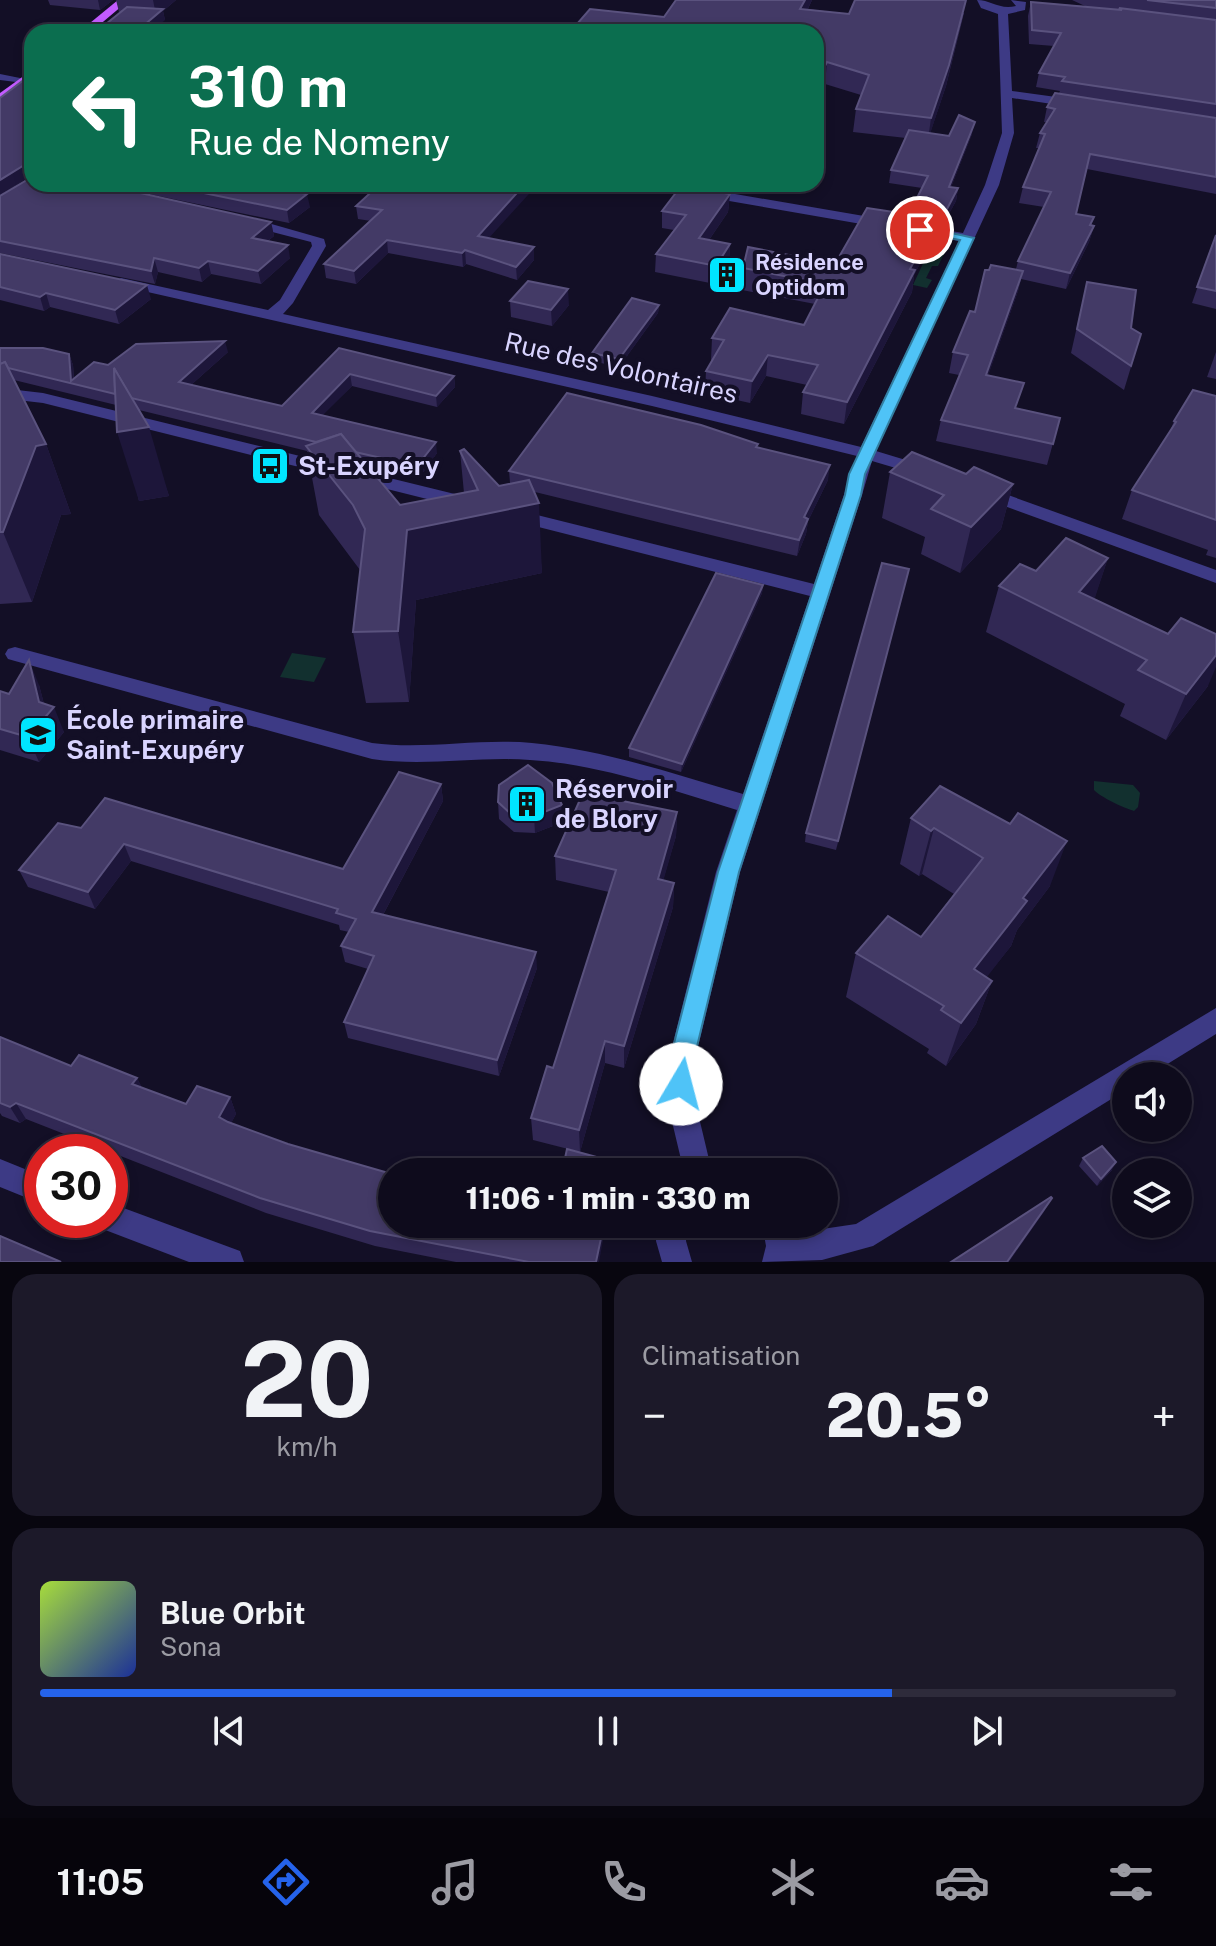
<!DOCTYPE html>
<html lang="fr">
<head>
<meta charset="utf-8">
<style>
	body { margin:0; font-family:"Public Sans",sans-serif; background:#1c1929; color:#f1f3f6; height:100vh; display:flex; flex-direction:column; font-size:30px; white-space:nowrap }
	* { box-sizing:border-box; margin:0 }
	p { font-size:26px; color:#9b9ba3 }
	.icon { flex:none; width:44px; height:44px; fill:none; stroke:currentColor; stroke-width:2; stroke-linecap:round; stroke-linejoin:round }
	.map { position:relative; height:1262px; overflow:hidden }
	.drawer { display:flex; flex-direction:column; gap:12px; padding:12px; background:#08060f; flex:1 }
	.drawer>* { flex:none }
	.hud { position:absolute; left:24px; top:24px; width:800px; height:168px; border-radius:24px; box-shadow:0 4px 12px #0003,0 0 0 2px #2e2b3b; background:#0b6e4f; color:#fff; overflow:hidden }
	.tools { position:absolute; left:1112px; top:1062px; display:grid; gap:16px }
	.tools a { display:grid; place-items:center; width:80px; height:80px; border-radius:50%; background:#0e0b1c; box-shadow:0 4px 12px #0003,0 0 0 2px #2e2b3b; font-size:40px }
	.speed { position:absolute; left:24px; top:1134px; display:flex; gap:16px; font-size:40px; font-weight:700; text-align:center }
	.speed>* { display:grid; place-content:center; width:104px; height:104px; border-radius:50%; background:#0e0b1c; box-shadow:0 4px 12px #0003,0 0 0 2px #2e2b3b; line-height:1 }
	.speed .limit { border:12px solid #d22; background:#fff; color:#111 }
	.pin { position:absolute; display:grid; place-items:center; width:68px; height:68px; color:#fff; margin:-34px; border:4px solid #fff; border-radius:50%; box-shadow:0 2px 8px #0007 }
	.me { position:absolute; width:88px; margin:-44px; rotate:8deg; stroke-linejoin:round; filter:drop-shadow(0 0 6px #0008) }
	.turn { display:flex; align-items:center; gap:28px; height:168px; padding:0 32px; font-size:36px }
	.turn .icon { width:104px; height:104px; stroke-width:2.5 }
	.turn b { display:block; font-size:56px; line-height:68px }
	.big { font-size:60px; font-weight:800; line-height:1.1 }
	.drawer .card { flex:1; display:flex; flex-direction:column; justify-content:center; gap:12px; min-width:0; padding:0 28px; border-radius:24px; background:#1c1929 }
	.drawer .dial { align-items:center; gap:0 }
	.dial b { font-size:104px; line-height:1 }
	.song { display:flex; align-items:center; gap:24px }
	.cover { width:96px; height:96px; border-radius:12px; background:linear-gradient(135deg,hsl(80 70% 55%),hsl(230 70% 35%)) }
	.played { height:8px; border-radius:4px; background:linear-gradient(90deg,#2563eb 75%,#2e2b3b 75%) }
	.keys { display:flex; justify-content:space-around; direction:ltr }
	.heat { display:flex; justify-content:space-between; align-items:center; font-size:44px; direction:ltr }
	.drawer .tiles { flex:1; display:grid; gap:12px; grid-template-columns:1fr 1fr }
	.card:last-child { grid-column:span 2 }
	.trip { position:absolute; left:378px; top:1158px; width:460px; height:80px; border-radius:40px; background:#0e0b1c; box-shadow:0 4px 12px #0003,0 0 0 2px #2e2b3b; font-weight:800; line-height:80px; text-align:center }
	.dock { display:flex; height:128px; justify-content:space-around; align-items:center; background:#06040b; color:#9b9ba3 }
	.dock .icon { width:56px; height:56px }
	.dock .current { color:#2563eb }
	.dock b { font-size:36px; color:#f1f3f6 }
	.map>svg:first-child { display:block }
</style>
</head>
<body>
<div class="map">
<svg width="1216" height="1262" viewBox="0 0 1216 1262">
	<rect width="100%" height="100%" fill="#130f26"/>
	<g fill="#12302f">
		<polygon points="934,240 947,248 938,266 932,266 926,278 932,280 927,288 913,285"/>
		<polygon points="292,653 326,658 314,682 280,677"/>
		<path d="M 1094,781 L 1133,785 L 1140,793 L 1138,807 L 1134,811 C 1124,808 1100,797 1094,790 Z"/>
	</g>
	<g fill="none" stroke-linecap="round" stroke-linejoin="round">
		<g fill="#3d3a85" fill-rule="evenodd">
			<path d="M 977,0 C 991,0 999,10 1016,6 L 1011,0 L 1026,2 L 1025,10 L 1008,14 L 1012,91 L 1078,100 L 1084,104 L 1078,108 L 1012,98 L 1014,133 L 999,185 L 876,451 L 932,468 L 935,472 L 926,477 L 872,461 L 862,495 L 740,872 L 695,1059 L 697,1109 L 712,1172 L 684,1172 L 669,1109 L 669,1059 L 716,872 L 737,810 C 670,790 601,764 530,760 C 477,756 425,767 372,759 L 15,661 L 8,659 L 5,654 L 8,649 L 15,647 L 372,743 C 426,750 479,738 532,743 C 604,750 674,774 743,794 L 810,596 L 507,519 L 504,515 L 513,509 L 814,584 L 857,456 L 652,406 L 121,286 L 114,282 L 121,278 L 268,310 L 280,300 L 312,246 L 311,242 L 242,224 L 240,221 L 247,217 L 324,239 L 326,246 L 293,303 L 283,314 L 652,396 L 861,447 L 959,241 L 654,188 L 647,184 L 677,184 L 963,233 L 985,185 L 1002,133 L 998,14 L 981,8 Z"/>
			<polygon points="0,74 30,80 24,83 0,80"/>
			<polygon points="0,388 43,393 467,497 476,503 467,509 43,403 0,398"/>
			<polygon points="983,486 1216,570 1216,583 977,496 974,492 977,488"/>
			<polygon points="1216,1008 1216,1034 1148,1076 1126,1076 1126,1090 873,1246 822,1260 762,1262 766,1246 762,1224 792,1224 793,1232 802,1232 856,1224"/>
			<polygon points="0,1159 42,1176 42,1204 0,1187"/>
			<polygon points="110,1203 240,1251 244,1262 189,1262 100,1228 96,1220 110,1220"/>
			<polygon points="657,1224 687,1224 686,1241 692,1262 662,1262 656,1241"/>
		</g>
		<g fill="#c25bff" fill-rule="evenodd">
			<polygon points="118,0 129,0 91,32 79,32"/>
			<polygon points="32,70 32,79 0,103 0,93"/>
		</g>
	</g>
	<g fill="#312854">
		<polygon points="48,0 113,0 100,10 50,5"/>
		<polygon points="116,0 176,0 163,11 165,20 119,12"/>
		<polygon points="676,0 812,0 808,9 849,14 964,13 946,86 930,133 949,136 972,134 951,187 958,188 956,201 942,226 938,226 936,240 933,246 930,245 914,275 912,292 844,424 801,414 803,392 807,385 766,376 750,403 705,393 706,371 713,360 711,360 712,338 804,325 815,304 742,290 743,268 835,264 910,215 912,208 922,188 889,183 891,170 906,138 853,132 856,109 861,95 825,84 820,94 816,93 816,32"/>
		<polygon points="1072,0 1216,0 1216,194 1087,169 1076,214 1094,226 1089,242 1066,289 1021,279 1018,291 988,375 1017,408 1060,418 1047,465 936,441 941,420 959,375 949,373 953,352 975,312 989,270 1016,269 1018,261 1044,207 1019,203 1023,187 1039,148 1036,148 1040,133 1047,122 1044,122 1047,107 1059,93 1060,91 1036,87 1039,73 1054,46 1029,44 1028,16 1031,2 1085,6"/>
		<polygon points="32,79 32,184 271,222 274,236 268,241 290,258 261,284 211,274 202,282 158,272 155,284 0,253 0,196 32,177 30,176 0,195"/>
		<polygon points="101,184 274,184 271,187 310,207 289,223"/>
		<polygon points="380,184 489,238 534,247 534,260 517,280 466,264 463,267 388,253 356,284 326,278 324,264 371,221 358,219 356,206"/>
		<polygon points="730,194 728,212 709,240 730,244 729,262 715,284 655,272 656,254 674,230 662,228 662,211"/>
		<polygon points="1216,235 1216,309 1192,303"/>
		<polygon points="0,254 151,299 119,324 50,307 44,311 0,300"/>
		<polygon points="1087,282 1131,328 1141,334 1124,390 1071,353"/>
		<polygon points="510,301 569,305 552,326 511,317"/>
		<polygon points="659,305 658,313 619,367 592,361 592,353"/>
		<polygon points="0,348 69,354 73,365 74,379 108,365 228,352 191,385 282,406 339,348 454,376 455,387 437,407 352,386 322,415 437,453 419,478 367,465 400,505 464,493 460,451 499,486 510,483 509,471 758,444 757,447 828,480 808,521 806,534 797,556 535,492 542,573 416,600 409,702 366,703 353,632 360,570 319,515 307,451 139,410 169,496 139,501 116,405 14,380 46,444 71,514 61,515 32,602 0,604"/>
		<polygon points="1216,352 1216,379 1207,377"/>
		<polygon points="1216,396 1216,558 1206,555 1208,550 1122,519 1132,490 1170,431 1174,421"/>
		<polygon points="890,472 966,474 1013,484 1001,529 960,573 921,554 925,537 882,518"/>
		<polygon points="1108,558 1094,599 1208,686 1166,740 1120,716 1125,704 986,632 999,586 1036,571"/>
		<polygon points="909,569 836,850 805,842 806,833"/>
		<polygon points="763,585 762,593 681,772 629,757 629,748"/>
		<polygon points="39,685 44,704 64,732 39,762 0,750 0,691 9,694"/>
		<polygon points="441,784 443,801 383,915 537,968 499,1076 348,1038 344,1022 368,969 345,962 341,946 349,932 340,930 339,925 131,861 95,909 28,887 19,870 81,828 343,869"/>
		<polygon points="940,786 1050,886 1017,930 1011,946 986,977 992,981 976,1024 946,1066 927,1053 929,1049 846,997 856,953 921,937 954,894 922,874 919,876 900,864 911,818"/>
		<polygon points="498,802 562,805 563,822 535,833 514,832 499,819"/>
		<polygon points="677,812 676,836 663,880 674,883 673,907 624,1068 605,1063 580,1152 533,1140 531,1118 553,1068 609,892 556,880 555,856"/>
		<polygon points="0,1037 71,1066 137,1078 142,1088 186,1104 230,1097 236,1114 231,1123 599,1262 456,1262 375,1246 266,1213 26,1119 20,1123 2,1116 0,1113"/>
		<polygon points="1083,1158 1112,1170 1097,1186 1079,1166"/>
	</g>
	<g fill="#1d163a">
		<polygon points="98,0 113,0 100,10"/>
		<polygon points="153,0 176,0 163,11 165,20 152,32 136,32 156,15"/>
		<polygon points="805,0 812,0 798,29 800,9"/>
		<polygon points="966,0 946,86 928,140 931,118"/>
		<polygon points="827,62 825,84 820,94 822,72"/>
		<polygon points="975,122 972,134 946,200 949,187"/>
		<polygon points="26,164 30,176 0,195 0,180"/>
		<polygon points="525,184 538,184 479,249 478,236"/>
		<polygon points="958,188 956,201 942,226 945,213"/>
		<polygon points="307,194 310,207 289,223 287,210"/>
		<polygon points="730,194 728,212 698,256 699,238"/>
		<polygon points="940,219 936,240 933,246 937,225"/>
		<polygon points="271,222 274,236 255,251 252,238"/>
		<polygon points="934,225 930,245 914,275 912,292 844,424 847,402 910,269"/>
		<polygon points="1094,226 1089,242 1066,289 1070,273"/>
		<polygon points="387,240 388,253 356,284 354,271"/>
		<polygon points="730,244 729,262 715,284 716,266"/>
		<polygon points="288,245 290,258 261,284 258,271"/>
		<polygon points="534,247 534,260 517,280 516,267"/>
		<polygon points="465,250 466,264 463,267 462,253"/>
		<polygon points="154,258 158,272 155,284 151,271"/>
		<polygon points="208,261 211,274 202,282 199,268"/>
		<polygon points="1023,271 1018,291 981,396 986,375"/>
		<polygon points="147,285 151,299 119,324 115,310"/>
		<polygon points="568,289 569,305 552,326 551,310"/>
		<polygon points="46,293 50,307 44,311 40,297"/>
		<polygon points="659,305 658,313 619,367 619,359"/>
		<polygon points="225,341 228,352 182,393 179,382"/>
		<polygon points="69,354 73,365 74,384 72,384"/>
		<polygon points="768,355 766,376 750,403 752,381"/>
		<polygon points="350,374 352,386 314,424 312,413"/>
		<polygon points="454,376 455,387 437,407 436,396"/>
		<polygon points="149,427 169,496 139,501 117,432"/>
		<polygon points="436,442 437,453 419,478 417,466"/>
		<polygon points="46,444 71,514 61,515 32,602 3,532 36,446"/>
		<polygon points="830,465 828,480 808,521 806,534 797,556 804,517"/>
		<polygon points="1013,484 1001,529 960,573 971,527"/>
		<polygon points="539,503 542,573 416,600 409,702 398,631 407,530"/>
		<polygon points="1108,558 1093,604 1079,592"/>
		<polygon points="763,585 762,593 681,772 682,764"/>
		<polygon points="1216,655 1216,667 1208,686 1166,740 1186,694"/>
		<polygon points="29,660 39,685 47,715 54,707 64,732 39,762 28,737 39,702"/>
		<polygon points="441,784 443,801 376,928 372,912"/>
		<polygon points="562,805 563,822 535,833 534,816"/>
		<polygon points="677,812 676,836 657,903 658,879"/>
		<polygon points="934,828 922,874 919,876 931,831"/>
		<polygon points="1067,841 1050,886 1017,930 1011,946 959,1013 974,969 1023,898"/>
		<polygon points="124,844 131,861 95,909 88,892"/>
		<polygon points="674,883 673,907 624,1068 624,1046"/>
		<polygon points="536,952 537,968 499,1076 497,1060"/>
		<polygon points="992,981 976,1024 946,1066 961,1023"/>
		<polygon points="605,1041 605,1063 580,1152 579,1130"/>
		<polygon points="137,1078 145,1094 132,1084"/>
		<polygon points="230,1097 236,1114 226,1133 219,1117"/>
		<polygon points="16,1103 26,1119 20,1123 10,1107"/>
		<polygon points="1116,1162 1112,1170 1097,1186 1101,1179"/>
		<polygon points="1052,1198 1044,1212 1009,1262 1007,1262"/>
		<polygon points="604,1224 606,1224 599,1262 596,1262"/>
	</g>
	<g fill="#433a66" stroke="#5a527e" stroke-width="2">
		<polygon points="676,0 805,0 800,9 849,14 855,0 966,0 949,65 931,118 856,109 869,75 827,62 822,72 816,71 816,32 570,32 590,9 664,17"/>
		<polygon points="1147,0 1216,0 1216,8"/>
		<polygon points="1031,2 1122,10 1119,8 1216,20 1216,104 1062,81 1065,77 1039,73 1061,33 1032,30"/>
		<polygon points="127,7 163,9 136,32 96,32"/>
		<polygon points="25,79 32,79 32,169 26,164 0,180 0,98"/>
		<polygon points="1055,93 1216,118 1216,177 1090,154 1076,214 1094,217 1090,225 1094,226 1070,273 1018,261 1051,192 1023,187 1045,134 1040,133 1055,109 1047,107"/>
		<polygon points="959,115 975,122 949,187 958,188 945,213 912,208 928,176 891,170 909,130 949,136"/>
		<polygon points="32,177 32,184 100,184 271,222 252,238 288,245 258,271 208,261 199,268 154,258 151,271 0,241 0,196"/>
		<polygon points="160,184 256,184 307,194 287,210"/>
		<polygon points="380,184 525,184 478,236 534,247 516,267 465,250 462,253 387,240 354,271 324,264 382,210 356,206"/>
		<polygon points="681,186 730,194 699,238 730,244 716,266 656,254 686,215 662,211"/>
		<polygon points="867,208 940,219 937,225 934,225 910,269 915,270 847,402 803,392 818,365 768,355 752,381 706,371 724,340 712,338 730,308 804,325 825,284 743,268 748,247 835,264"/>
		<polygon points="1216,235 1216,291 1197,287"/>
		<polygon points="0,254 147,285 115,310 46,293 40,297 0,287"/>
		<polygon points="991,265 1023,271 986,375 1024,383 1015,408 1060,418 1053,444 941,420 968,355 953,352 970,311 975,312 985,270 989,270"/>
		<polygon points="528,281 568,289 551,310 510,301"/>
		<polygon points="1087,282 1136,290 1131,328 1141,334 1131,366 1077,329"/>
		<polygon points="632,298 659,305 619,359 592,353"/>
		<polygon points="225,341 179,382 282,406 339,348 454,376 436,396 350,374 312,413 436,442 417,466 355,452 341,434 316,442 131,398 114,368 115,394 8,368 5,362 0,364 0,348 43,348 69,354 71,381 94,362 108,365 136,344"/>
		<polygon points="5,362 46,444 36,446 3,532 0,532 0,364"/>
		<polygon points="114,368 149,427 117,432"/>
		<polygon points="1193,390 1216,396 1216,520 1132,490 1176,422 1174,421"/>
		<polygon points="567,393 701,425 758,444 756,447 830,465 804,517 808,519 799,540 509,471"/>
		<polygon points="341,434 400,505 478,490 460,451 464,449 499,486 529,480 539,503 407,530 398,631 353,632 365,529 353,505 306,446"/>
		<polygon points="912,452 966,474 974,467 1013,484 971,527 931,509 944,495 890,472"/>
		<polygon points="1066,538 1108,558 1079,592 1168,634 1181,618 1216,634 1216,655 1186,694 1138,670 1147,660 999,586 1020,564 1036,571"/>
		<polygon points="882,563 909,569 838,841 806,833"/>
		<polygon points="716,573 763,585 682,764 629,748"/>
		<polygon points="29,660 39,702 54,707 28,737 0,729 0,691 9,694"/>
		<polygon points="528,765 552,783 562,805 534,816 512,815 498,802 499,785"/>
		<polygon points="399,772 441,784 372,912 536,952 497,1060 344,1022 374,956 341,946 356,919 336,913 338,909 124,844 88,892 19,870 58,823 81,828 105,798 343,869"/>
		<polygon points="940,786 1010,824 1018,813 1067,841 1023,898 1027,901 974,969 992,981 961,1023 941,1010 944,1006 856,953 888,916 921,937 983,858 934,828 931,831 911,818"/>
		<polygon points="583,793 677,812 658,879 674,883 624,1046 605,1041 579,1130 531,1118 547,1066 553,1068 616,870 555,856"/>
		<polygon points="0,1037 71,1066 79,1055 137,1078 132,1084 186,1104 197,1086 230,1097 219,1117 228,1122 288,1144 392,1174 392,1224 604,1224 596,1262 529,1262 370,1231 260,1198 16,1103 10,1107 0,1103"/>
		<polygon points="1102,1146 1116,1162 1101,1179 1083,1158"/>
		<polygon points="567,1149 615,1162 613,1172 562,1172"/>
		<polygon points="1051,1197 1052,1198 1007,1262 951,1262"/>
		<polygon points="0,1236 61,1262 0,1262"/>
	</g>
	<polygon fill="#4fc3f7" stroke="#337fa1" stroke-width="2" points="920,226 974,238 865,474 861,495 739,872 694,1059 689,1092 681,1095 672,1092 668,1084 670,1059 718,872 845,495 849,474 960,240 916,232 914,230"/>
	<defs>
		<symbol id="building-square" viewBox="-11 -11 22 22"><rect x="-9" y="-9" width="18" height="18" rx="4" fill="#00e5ff" stroke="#130f26"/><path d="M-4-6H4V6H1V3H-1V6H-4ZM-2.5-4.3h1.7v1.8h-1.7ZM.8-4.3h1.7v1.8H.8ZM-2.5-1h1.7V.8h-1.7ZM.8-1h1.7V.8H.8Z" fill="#111"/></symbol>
		<symbol id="bus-square" viewBox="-11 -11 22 22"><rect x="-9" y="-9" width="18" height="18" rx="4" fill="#00e5ff" stroke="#130f26"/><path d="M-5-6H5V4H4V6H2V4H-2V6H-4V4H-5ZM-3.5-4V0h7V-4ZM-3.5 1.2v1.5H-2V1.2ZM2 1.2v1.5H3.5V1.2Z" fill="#111"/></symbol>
		<symbol id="school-square" viewBox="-11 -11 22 22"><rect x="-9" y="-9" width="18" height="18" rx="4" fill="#00e5ff" stroke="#130f26"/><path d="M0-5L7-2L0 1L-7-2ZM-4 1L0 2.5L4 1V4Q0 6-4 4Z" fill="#111"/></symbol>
	</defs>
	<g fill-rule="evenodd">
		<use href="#building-square" x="705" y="253" width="44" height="44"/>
		<use href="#bus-square" x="248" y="444" width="44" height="44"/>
		<use href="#school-square" x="16" y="713" width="44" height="44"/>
		<use href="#building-square" x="505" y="782" width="44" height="44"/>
	</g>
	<g text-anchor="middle" stroke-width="8" stroke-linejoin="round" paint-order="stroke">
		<g font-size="22" font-weight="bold" fill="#d9d4ff" stroke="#130f26" text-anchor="start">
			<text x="755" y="270">Résidence<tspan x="755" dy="25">Optidom</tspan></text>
		</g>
		<g font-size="26" fill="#d9d4ff" stroke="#130f26">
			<text transform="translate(621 368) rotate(13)" y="9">Rue des Volontaires</text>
		</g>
		<g font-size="26" font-weight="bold" fill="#d9d4ff" stroke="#130f26" text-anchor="start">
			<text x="298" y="475">St-Exupéry</text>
			<text x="66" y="729">École primaire<tspan x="66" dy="30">Saint-Exupéry</tspan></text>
			<text x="555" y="798">Réservoir<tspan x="555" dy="30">de Blory</tspan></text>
		</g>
	</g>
</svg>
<div class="tools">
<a><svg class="icon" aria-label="sound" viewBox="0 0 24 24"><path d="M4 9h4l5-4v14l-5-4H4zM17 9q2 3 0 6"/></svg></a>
<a><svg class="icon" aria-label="layers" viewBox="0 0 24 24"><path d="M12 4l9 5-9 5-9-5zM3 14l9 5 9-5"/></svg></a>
</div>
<div class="speed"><div class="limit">30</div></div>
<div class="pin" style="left:920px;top:230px;background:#d93025"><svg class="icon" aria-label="arrive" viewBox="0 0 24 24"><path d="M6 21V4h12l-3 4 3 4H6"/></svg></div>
<svg class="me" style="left:681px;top:1084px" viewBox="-20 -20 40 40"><circle r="19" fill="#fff"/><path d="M0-13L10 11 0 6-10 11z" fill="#4fc3f7"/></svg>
<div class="trip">11:06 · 1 min · 330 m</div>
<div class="hud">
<div class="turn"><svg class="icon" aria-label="left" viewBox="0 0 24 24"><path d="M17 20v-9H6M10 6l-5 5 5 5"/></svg><div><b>310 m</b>Rue de Nomeny</div></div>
</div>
</div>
<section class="drawer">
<div class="tiles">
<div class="card dial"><b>20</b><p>km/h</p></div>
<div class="card"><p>Climatisation</p>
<div class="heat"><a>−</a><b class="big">20.5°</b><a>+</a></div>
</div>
<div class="card">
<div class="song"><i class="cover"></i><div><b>Blue Orbit</b><p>Sona</p></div></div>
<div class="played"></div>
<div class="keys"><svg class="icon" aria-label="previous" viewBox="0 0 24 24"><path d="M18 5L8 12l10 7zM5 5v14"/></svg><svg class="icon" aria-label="pause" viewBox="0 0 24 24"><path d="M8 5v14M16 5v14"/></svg><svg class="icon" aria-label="next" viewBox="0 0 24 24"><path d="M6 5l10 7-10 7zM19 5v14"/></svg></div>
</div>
</div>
</section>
<nav class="dock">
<b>11:05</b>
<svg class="icon current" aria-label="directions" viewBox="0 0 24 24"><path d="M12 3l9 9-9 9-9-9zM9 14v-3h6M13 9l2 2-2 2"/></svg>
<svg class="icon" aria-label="music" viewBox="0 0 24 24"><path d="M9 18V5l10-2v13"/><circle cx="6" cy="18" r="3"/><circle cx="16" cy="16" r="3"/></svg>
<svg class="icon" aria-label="phone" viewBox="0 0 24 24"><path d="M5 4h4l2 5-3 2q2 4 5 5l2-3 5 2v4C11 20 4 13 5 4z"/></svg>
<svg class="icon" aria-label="climate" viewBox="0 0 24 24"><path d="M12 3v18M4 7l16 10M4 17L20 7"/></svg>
<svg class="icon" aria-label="car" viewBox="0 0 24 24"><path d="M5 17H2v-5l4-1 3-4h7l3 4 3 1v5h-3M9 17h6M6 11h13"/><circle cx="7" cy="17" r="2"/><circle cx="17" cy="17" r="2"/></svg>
<svg class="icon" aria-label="filters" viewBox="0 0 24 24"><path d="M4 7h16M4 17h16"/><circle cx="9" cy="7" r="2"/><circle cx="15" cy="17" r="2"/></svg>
</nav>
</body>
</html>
